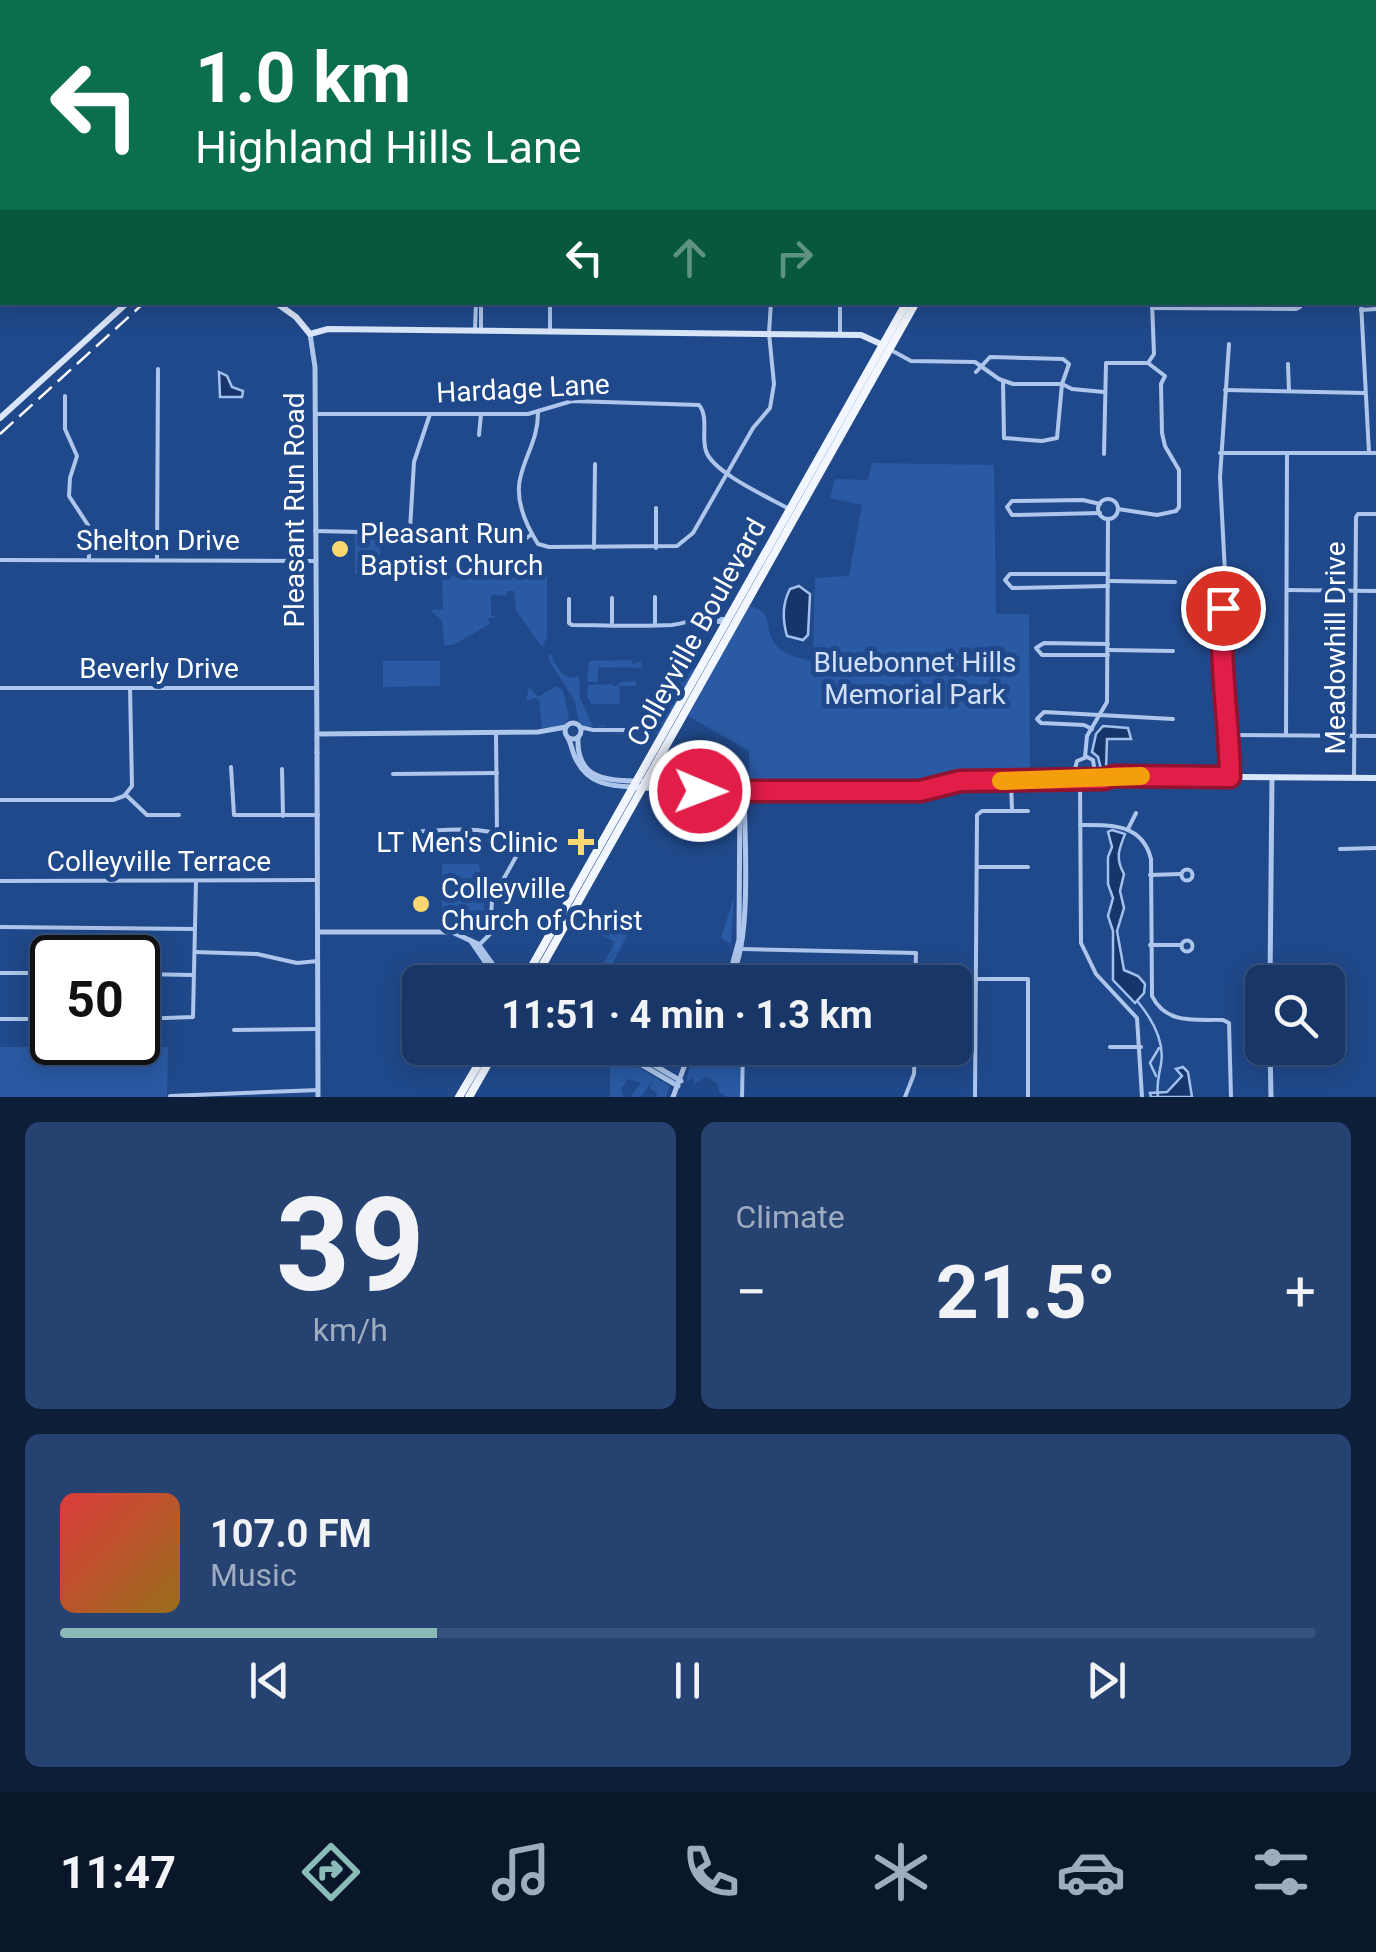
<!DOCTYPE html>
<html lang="en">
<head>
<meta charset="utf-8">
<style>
	body { margin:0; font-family:Roboto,sans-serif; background:#254271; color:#f1f3f6; height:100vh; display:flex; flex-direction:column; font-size:38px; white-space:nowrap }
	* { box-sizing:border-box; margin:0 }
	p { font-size:32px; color:#9facc0 }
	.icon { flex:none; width:55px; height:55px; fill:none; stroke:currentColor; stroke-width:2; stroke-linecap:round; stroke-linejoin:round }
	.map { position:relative; height:1097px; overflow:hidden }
	.drawer { display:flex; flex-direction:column; gap:25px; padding:25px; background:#0d1e39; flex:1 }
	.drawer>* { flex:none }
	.guide { position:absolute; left:0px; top:0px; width:1378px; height:305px; box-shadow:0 5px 25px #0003,0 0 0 2px #36517c; background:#0b6e4f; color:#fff; overflow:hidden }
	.fabs { position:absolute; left:1245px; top:965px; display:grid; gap:20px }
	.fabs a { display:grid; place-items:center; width:100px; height:100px; border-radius:15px; background:#183768; box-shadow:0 5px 25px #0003,0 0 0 2px #36517c; font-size:50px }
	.speed { position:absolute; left:30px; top:935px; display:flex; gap:20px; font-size:50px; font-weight:700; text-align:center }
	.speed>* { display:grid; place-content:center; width:130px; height:130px; border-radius:50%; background:#183768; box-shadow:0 5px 25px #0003,0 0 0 2px #36517c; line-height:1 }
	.speed .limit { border:5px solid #111; border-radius:15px; background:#fff; color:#111 }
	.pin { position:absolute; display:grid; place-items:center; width:85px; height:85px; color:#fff; margin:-42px; border:5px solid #fff; border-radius:50%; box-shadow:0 2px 10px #0007 }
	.me { position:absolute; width:110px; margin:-55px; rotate:91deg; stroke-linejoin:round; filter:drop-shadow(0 0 8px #0008) }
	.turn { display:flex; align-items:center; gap:35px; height:210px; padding:0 30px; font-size:45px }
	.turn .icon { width:130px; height:130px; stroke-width:2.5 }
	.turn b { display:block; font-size:70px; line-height:85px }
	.lanes { display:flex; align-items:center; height:95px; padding:0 30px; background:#0003; justify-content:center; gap:50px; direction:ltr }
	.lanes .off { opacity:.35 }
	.big { font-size:75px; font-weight:700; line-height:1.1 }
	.drawer .tile { flex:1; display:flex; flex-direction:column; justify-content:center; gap:15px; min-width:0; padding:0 35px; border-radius:15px; background:#254271 }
	.drawer .dial { align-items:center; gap:0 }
	.dial b { font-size:130px; line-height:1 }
	.song { display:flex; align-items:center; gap:30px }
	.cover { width:120px; height:120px; border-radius:15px; background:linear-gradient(135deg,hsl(0 70% 55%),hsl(40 70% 35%)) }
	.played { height:10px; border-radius:5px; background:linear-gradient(90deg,#8bbbb9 30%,#36517c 30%) }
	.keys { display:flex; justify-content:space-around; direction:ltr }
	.heat { display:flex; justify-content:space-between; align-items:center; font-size:55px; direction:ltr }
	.drawer .tiles { flex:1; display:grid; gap:25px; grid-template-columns:1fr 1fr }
	.tile:last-child { grid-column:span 2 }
	.trip { position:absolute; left:402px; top:965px; width:570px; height:100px; border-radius:15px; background:#183768; box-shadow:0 5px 25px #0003,0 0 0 2px #36517c; font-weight:700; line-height:100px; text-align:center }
	.dock { display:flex; height:160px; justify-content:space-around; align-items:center; background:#0a162a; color:#9facc0 }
	.dock .icon { width:70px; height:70px }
	.dock .on { color:#8bbbb9 }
	.dock b { font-size:45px; color:#f1f3f6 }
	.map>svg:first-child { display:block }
</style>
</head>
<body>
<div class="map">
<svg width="1376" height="1097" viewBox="0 0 1376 1097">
	<rect width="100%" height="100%" fill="#20498b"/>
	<g fill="#2a5aa4">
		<path d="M 872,463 L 994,465 L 996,614 L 1029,614 L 1030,769 L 972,770 L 919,782 L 749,781 L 749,751 L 688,716 L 749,606 C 777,614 762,626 775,644 C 783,656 801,658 813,661 L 815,578 L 849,576 L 862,505 L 830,498 L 835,479 L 868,480 Z"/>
		<polygon points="355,533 381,534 379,575 355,574"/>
		<polygon points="442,575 547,576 547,637 542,647 516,611 514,591 507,591 507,596 491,595 491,615 497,618 488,618 490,624 453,645 444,645 442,620 430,610 443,609"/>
		<path d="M 549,655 L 553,655 L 552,658 C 559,670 567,684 579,675 L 580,698 L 593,726 L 604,725 L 605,722 L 605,727 L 591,726 L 590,728 L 579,724 L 575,701 L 548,659 Z"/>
		<polygon points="632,660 632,665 641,661 642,668 598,667 598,682 587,682 589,661"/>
		<polygon points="383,661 440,661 440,686 383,687"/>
		<polygon points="696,667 659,734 599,734 655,731 656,719 669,709 672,684 685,678 683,675"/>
		<polygon points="636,681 636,686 619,686 620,704 592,704 587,696 588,685 612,684 615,687 621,682"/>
		<polygon points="557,686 563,691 569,716 563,727 542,728 539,700 535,698 526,701 529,687 538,697"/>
		<polygon points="442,864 478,864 486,886 482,924 442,923"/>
		<polygon points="734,897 731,944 721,938"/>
		<polygon points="624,911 626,910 637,913 639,918 636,918 606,976 602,978 599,972 615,942 582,924 586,922 587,926 609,937 609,931 615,931"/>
		<polygon points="0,1047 168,1047 167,1097 0,1097"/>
		<polygon points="695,1048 703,1048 698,1059 709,1048 718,1048 731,1057 726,1048 741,1048 740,1097 727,1097 719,1092 718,1084 706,1077 693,1085 694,1077 686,1082"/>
		<polygon points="615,1054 670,1086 666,1097 654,1097 658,1094 650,1088 652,1081 641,1097 630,1097 641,1083 628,1079 621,1089 624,1097 610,1097 610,1065 616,1059"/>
	</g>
	<g fill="#16356b" stroke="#a1c0ed" stroke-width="2.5">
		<polygon points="219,372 227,376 232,387 243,391 242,397 220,397"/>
		<path d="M 799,586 L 810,594 L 808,635 L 803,640 L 787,636 C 783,622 781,606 790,589 Z"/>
		<polygon points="1103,726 1128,728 1131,739 1107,739 1106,769 1101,769 1098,757 1092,752 1096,734"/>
		<path d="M 1112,830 L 1125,834 C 1119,849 1115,858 1124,874 L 1120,891 L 1124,908 L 1117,931 L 1124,970 L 1138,976 L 1145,984 L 1144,993 L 1135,1003 L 1113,980 L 1113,931 L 1108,916 L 1113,898 L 1108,884 L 1108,857 L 1112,847 L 1108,832 Z"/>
		<polygon points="1183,1067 1188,1072 1192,1097 1151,1097 1150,1093 1167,1092 1182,1076 1176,1069"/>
	</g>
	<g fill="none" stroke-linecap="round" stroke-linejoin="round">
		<g stroke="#a1c0ed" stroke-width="2.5">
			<path d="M 1138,1002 C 1152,1019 1165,1041 1161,1064 C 1159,1076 1156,1084 1158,1097"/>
			<polyline points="1156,1076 1150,1063 1159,1048"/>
		</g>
		<g stroke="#aec6eb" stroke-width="4">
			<polyline points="377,0 377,2"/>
			<polyline points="656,0 658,2"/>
			<polyline points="708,0 708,2"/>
			<polyline points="837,0 837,2"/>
			<polyline points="410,2 412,0"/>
			<polyline points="578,2 578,0"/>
			<polyline points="779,2 796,0"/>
			<polyline points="960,2 962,0"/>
			<polyline points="1210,2 1212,0"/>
			<polyline points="1268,2 1270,0"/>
			<polyline points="1328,2 1330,0"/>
			<polyline points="1376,27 1376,28"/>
			<polyline points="0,89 2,89"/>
			<polyline points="1375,177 1376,177"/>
			<polyline points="550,302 550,330"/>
			<polyline points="1361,302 1369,453"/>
			<polyline points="1152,308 1296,309 1300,307 1301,302"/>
			<polyline points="1361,310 1376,309"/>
			<polyline points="475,330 476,302"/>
			<polyline points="481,330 481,302"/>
			<polyline points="840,334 840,302"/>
			<polyline points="1229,344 1220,477 1225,573 1221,667 1229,735 1229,777"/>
			<polyline points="889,349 911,361 975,362 999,379 1013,384 1062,384 1072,389 1104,392"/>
			<polyline points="1148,363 1154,354 1152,302"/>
			<polyline points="1288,364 1289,391"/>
			<polyline points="976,372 990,357 1063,359 1069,364 1062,384 1057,438 1042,441 1004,438 1003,381"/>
			<polyline points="1225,390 1365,393"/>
			<polyline points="65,396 65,429 77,456 70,478 69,496 88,525 89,560"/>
			<path d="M 538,413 C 538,438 527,452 521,475 C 514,498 526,525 538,544 L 549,547 L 677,546 L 693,533 L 753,428 L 770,408 L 774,384 L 769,333 L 771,302"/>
			<path d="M 315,414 L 528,414 L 572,401 L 699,405 C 709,417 701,436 706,451 C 713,473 770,498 791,510"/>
			<polyline points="479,435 481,414"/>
			<polyline points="1220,453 1376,453"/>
			<polyline points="1104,454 1106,363 1148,363"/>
			<circle cx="1108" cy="509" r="10"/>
			<polyline points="656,508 656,548"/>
			<polyline points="1118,509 1157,515 1176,511 1179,507 1179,470 1165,446 1162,433 1161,384 1165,376 1148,363"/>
			<polyline points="1100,513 1012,515 1007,507 1012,501 1083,500 1100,504"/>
			<polyline points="410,529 414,462 430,414"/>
			<polyline points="315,531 405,533 410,529 451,530 457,535"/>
			<polyline points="517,545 532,534"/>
			<polyline points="594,548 595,464"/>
			<polyline points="157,559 158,369"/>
			<polyline points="0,560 315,561"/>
			<polyline points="1108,574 1010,574 1005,580 1012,588 1108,586"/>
			<polyline points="1109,581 1175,582"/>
			<polyline points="1287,590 1376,591"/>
			<polyline points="655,597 655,623"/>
			<polyline points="612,598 612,623"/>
			<path d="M 569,599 L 569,623 L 572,625 C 605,625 639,627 672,625 C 692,623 707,611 727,621"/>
			<polyline points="688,621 723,622"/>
			<polyline points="1108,650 1173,651"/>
			<polyline points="1108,655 1042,655 1036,648 1044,643 1108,644"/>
			<polyline points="0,688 315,688"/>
			<polyline points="580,727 593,730 651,730"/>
			<polyline points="1092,729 1084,725 1041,723 1037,719 1044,712 1173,719"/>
			<polyline points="496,733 497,833"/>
			<polyline points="1231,735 1376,736"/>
			<polyline points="1286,735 1287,453"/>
			<polyline points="1085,757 1087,736 1107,702 1108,519"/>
			<polyline points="231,767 234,815 318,815"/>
			<polyline points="282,769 283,816"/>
			<polyline points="1074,773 1077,761 1087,757 1093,760 1095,773"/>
			<polyline points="393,774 497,773"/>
			<polyline points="1354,778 1356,517 1358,514 1376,514"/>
			<polyline points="1080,779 1081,943 1096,974 1137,1018 1142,1097"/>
			<polyline points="1011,781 1012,811"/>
			<polyline points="126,795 147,815 179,815"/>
			<polyline points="0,800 113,800 124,796 132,786 130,688"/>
			<path d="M 1080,825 C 1111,825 1142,823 1151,859 L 1152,996 C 1166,1025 1196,1019 1223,1020 L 1229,1023 L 1231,1097"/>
			<polyline points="1128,829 1136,813"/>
			<path d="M 405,832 C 438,832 493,821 519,845 L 518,853 L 492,900 L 490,934 L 478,946"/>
			<polyline points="1340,849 1376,848"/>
			<polyline points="977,867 1028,867"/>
			<circle cx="1187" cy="875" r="5.5"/>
			<polyline points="1150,875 1181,874"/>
			<polyline points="0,881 315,880"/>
			<polyline points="0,927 195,929"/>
			<circle cx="1187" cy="946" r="5.5"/>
			<polyline points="1150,945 1181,945"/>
			<polyline points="743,949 916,953 915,982"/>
			<polyline points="195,952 257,954 297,963 318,961"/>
			<polyline points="0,973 52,973"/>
			<polyline points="138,974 193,975"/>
			<polyline points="976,979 1028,979 1028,1097"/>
			<polyline points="0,1019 52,1019"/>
			<polyline points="138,1019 193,1017 196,881"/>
			<polyline points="234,1030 318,1029"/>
			<polyline points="1110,1047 1141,1047"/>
			<polyline points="170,1096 318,1090"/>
			<polyline points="742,1097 743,1048"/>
			<polyline points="905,1097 914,1074 915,1048"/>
			<polyline points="975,1097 977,815 982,811 1028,811"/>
		</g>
		<g stroke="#aec6eb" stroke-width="5">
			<polyline points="310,334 315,367 317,753"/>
			<circle cx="573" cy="731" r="8"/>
			<polyline points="318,734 538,732 566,727"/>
			<path d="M 578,737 C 576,777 603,781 635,781"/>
			<path d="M 568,738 C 572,745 572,753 577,761 C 589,784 610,786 633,787"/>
			<polyline points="317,752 318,1097"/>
			<polyline points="318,932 452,932 478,944 496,969 518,982"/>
			<polyline points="471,941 492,972 507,982"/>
			<polyline points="728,981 739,940 740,785"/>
			<path d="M 727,982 C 754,955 744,830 744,788"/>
			<polyline points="1270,982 1272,777"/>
			<polyline points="613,1048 678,1086"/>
			<polyline points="625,1048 681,1081"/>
			<polyline points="1270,1048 1271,1097"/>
			<polyline points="673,1097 691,1048"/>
		</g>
		<g stroke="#d9e5f9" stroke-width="6">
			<polyline points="109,2 109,0"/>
			<polyline points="275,302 296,317 310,334 328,329 861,335 883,345"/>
			<polyline points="0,418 128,302"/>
			<polyline points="644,782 922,786 974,774 1110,776"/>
			<polyline points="634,787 708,791 920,791 960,781 1104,779 1114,776 1376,778"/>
		</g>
		<g stroke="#f2f6fe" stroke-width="8">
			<polyline points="1077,2 1078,0"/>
			<polyline points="1086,2 1088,0"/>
			<polyline points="523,982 907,302"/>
			<polyline points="533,982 916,302"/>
			<polyline points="459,1097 488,1048"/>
			<polyline points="469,1097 497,1048"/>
		</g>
		<g stroke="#fff" stroke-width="2.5" stroke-dasharray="18 8" stroke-linecap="butt">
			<polyline points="485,2 490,0"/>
			<polyline points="0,434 145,302"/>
		</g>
	</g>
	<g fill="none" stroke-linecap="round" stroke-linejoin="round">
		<defs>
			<path id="route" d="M 700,791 L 920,791 L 960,781 L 1104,779 L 1114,776 L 1230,777 C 1229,720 1219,665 1223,608"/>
		</defs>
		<use href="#route" stroke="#92132f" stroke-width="25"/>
		<use href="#route" stroke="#e11d48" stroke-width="18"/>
		<polyline stroke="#f59e0b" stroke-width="18" points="1001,781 1141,776"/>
	</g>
	<g fill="#f8d86f" stroke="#20498b" stroke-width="4">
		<circle cx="340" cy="549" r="10"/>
		<path d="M576 827h10v10h10v10h-10v10h-10v-10h-10v-10h10z"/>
		<circle cx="421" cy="904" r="10"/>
	</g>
	<g text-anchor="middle" stroke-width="10" stroke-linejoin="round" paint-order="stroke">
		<g font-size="28" fill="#fff" stroke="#20498b">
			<text transform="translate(523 388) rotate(-3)" y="10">Hardage Lane</text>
			<text transform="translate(294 510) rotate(-90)" y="10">Pleasant Run Road</text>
			<text x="158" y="550">Shelton Drive</text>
			<text transform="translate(696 632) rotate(-61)" y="10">Colleyville Boulevard</text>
			<text transform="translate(1335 648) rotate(-90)" y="10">Meadowhill Drive</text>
			<text x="159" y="678">Beverly Drive</text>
			<text x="159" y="871">Colleyville Terrace</text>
		</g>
		<g font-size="28" fill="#fff" stroke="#20498b" text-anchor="start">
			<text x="360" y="543">Pleasant Run<tspan x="360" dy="32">Baptist Church</tspan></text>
			<text x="558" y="852" text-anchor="end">LT Men's Clinic</text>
			<text x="441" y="898">Colleyville<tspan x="441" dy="32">Church of Christ</tspan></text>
		</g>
		<g font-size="28" fill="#d3e1f8" stroke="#20498b">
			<text x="915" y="672">Bluebonnet Hills<tspan x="915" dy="32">Memorial Park</tspan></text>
		</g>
	</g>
</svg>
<div class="fabs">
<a><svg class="icon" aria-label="search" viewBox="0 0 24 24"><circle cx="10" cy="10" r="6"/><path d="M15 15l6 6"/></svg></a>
</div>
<div class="speed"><div class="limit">50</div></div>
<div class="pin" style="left:1223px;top:608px;background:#d93025"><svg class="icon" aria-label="arrive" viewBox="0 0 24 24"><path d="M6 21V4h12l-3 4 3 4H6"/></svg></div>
<svg class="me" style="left:700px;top:791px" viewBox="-20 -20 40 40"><circle r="17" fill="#e11d48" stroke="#fff" stroke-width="3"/><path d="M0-11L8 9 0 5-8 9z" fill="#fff"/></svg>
<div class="trip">11:51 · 4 min · 1.3 km</div>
<div class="guide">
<div class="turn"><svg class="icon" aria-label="left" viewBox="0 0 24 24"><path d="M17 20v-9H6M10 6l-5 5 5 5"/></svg><div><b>1.0 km</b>Highland Hills Lane</div></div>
<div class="lanes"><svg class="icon" aria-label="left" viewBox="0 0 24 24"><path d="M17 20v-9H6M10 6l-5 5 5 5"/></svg><svg class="icon off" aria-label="ahead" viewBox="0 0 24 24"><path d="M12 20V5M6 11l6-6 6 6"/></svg><svg class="icon off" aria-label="right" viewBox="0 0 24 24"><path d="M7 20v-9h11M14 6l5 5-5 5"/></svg></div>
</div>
</div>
<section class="drawer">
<div class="tiles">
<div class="tile dial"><b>39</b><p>km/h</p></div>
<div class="tile"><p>Climate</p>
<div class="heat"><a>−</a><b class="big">21.5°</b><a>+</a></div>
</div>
<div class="tile">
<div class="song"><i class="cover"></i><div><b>107.0 FM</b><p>Music</p></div></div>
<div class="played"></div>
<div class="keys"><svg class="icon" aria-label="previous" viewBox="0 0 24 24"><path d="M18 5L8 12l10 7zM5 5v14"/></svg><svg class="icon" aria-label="pause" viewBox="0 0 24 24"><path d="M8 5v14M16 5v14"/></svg><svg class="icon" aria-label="next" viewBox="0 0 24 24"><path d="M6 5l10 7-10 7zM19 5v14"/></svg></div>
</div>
</div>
</section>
<nav class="dock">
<b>11:47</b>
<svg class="icon on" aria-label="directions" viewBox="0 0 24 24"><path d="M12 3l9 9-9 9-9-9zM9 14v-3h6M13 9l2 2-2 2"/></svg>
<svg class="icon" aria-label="music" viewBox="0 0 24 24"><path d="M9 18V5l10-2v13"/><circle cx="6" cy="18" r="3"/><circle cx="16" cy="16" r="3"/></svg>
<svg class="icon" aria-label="phone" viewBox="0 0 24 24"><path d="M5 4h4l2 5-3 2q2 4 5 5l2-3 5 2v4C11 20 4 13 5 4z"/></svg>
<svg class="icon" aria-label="climate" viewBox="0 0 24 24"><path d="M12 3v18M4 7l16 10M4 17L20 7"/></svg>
<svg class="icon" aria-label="car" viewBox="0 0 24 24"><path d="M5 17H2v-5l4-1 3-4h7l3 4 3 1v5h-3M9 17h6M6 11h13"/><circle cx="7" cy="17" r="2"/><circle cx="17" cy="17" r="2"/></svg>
<svg class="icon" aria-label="filters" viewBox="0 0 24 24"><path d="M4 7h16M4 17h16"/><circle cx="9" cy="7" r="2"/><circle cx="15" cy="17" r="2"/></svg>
</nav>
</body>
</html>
